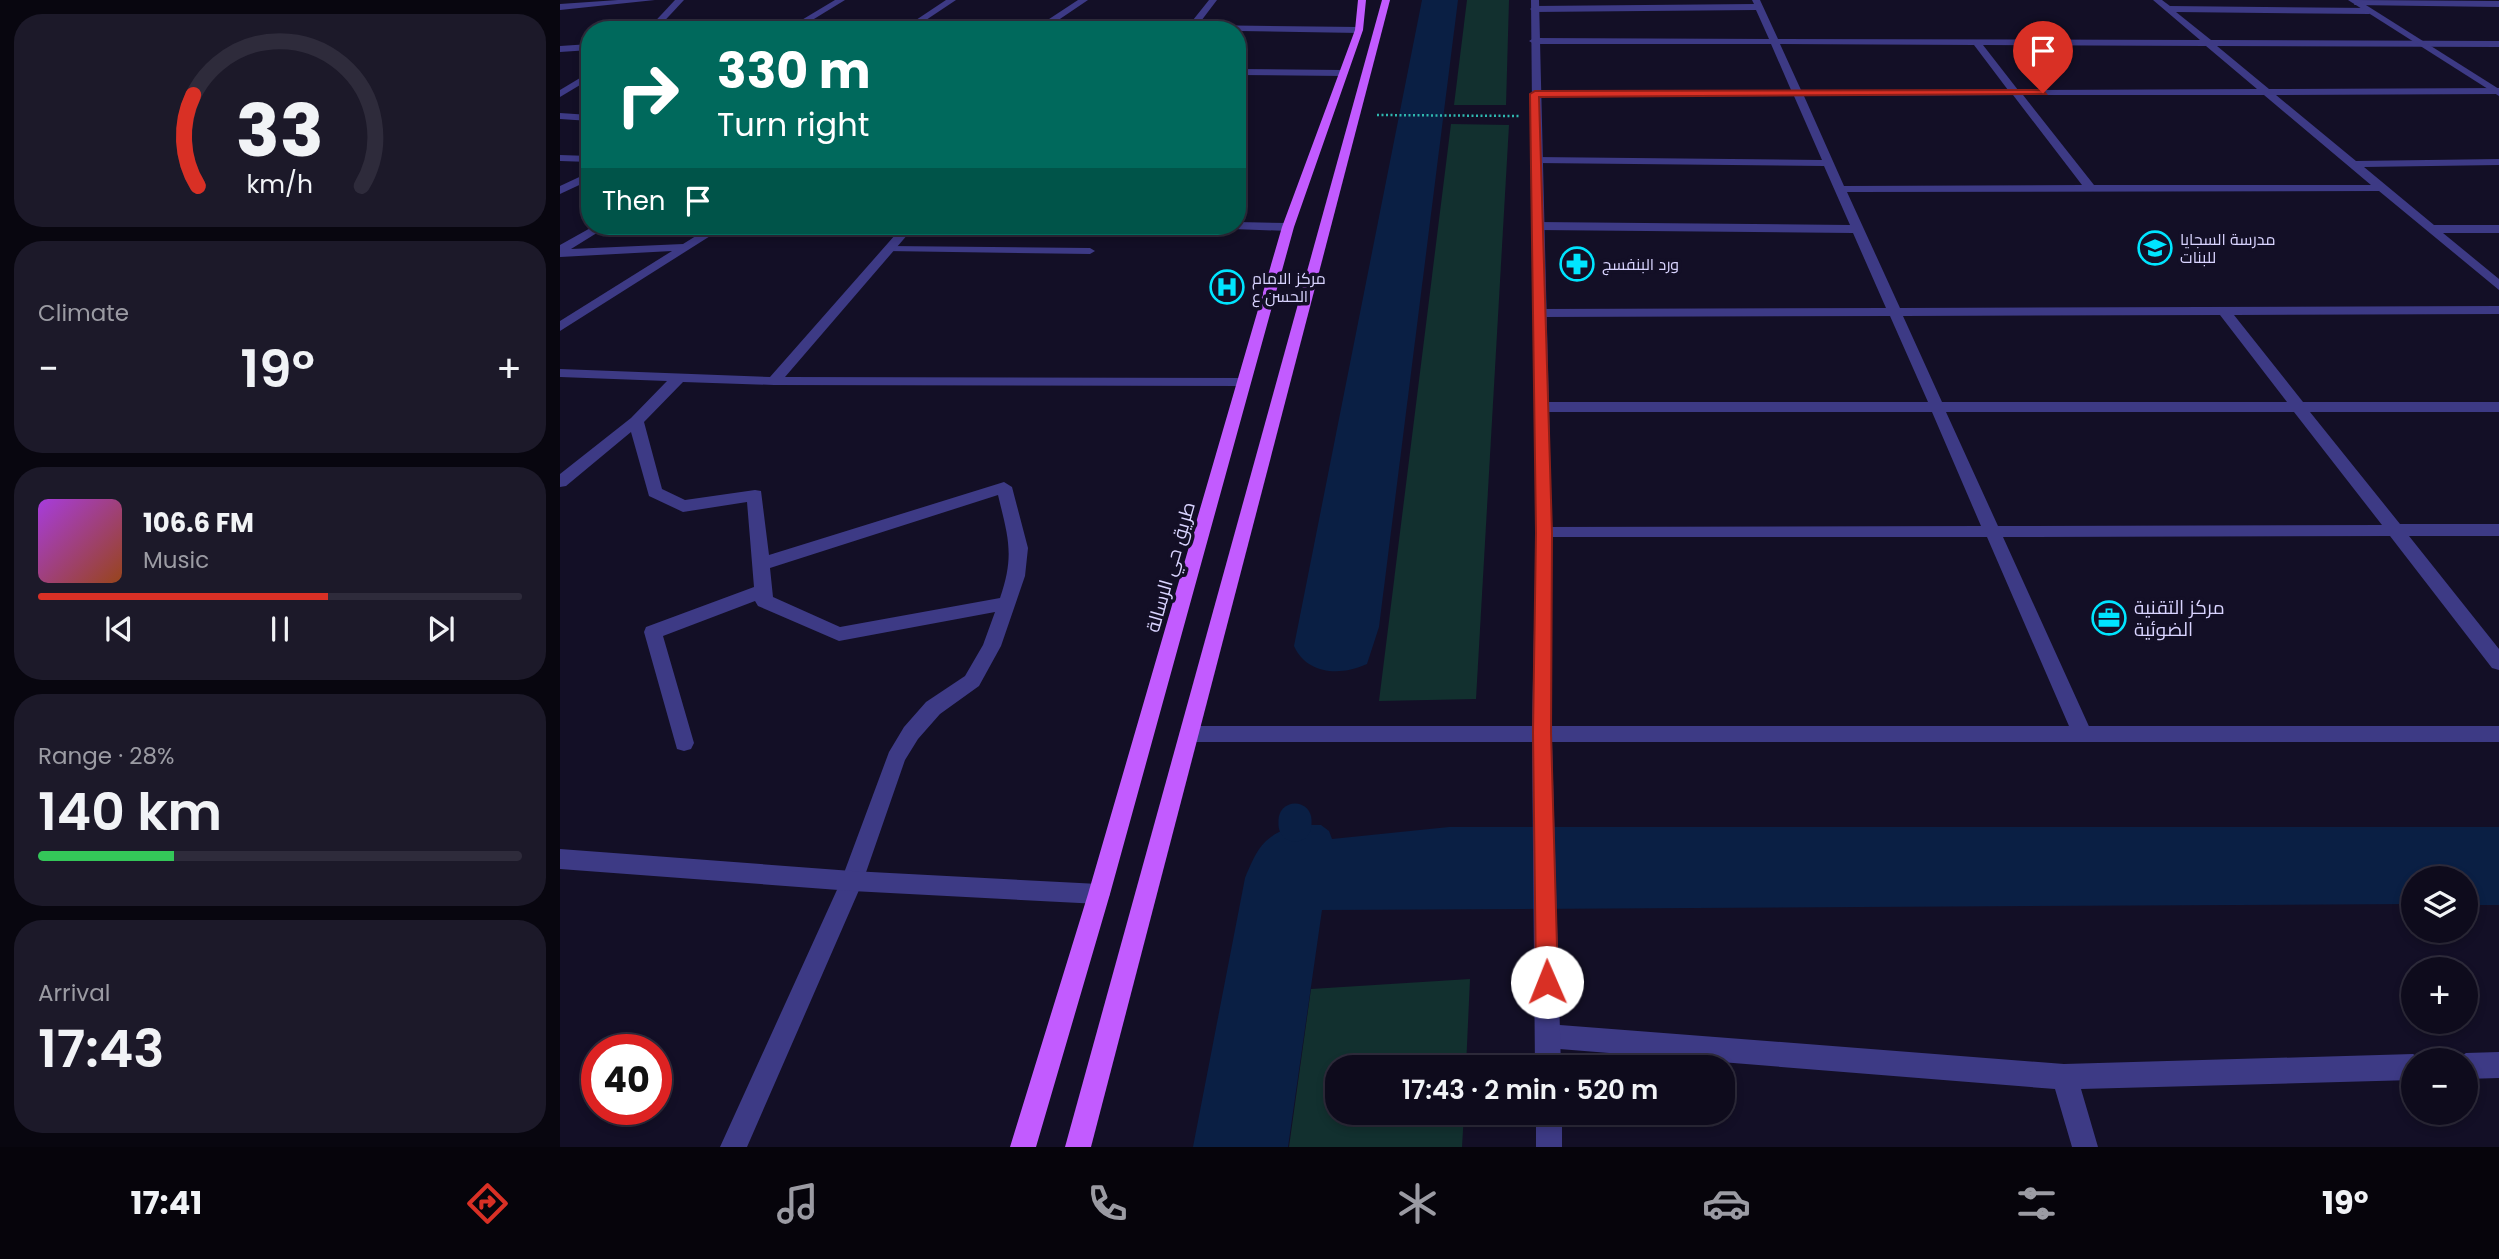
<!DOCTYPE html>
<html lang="en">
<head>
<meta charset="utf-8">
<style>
	body { margin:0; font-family:Poppins,Cairo,sans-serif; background:#1c1929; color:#f1f3f6; height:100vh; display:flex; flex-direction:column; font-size:26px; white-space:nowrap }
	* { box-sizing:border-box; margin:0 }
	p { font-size:23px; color:#9b9ba3 }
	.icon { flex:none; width:38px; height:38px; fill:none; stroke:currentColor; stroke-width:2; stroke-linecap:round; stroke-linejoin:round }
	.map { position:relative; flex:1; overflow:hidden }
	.sheet { display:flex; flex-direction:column; gap:14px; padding:14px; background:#08060f; width:560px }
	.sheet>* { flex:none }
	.banner { position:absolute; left:21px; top:21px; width:665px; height:214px; border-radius:28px; box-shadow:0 4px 10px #0003,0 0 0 2px #2e2b3b; background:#00695c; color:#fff; overflow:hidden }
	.fabs { position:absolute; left:1841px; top:866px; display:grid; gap:14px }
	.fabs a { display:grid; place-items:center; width:77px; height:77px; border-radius:50%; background:#0e0b1c; box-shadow:0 4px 10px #0003,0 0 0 2px #2e2b3b; font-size:35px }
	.speed { position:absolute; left:21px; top:1034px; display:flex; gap:14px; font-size:35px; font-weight:700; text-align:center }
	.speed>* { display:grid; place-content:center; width:91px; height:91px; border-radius:50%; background:#0e0b1c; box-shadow:0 4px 10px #0003,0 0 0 2px #2e2b3b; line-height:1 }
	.speed .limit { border:10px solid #d22; background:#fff; color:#111 }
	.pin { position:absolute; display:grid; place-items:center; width:60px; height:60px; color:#fff; margin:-72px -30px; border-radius:50% 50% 50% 0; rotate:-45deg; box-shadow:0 0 7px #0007 }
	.pin .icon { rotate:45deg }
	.me { position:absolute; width:77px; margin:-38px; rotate:359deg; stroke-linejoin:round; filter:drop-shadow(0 0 5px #0008) }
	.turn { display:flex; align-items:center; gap:24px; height:147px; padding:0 21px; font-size:32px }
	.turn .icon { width:91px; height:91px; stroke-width:2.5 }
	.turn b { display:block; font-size:49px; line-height:60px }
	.then { display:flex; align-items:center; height:66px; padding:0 21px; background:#0003; gap:14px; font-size:26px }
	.big { font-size:52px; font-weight:600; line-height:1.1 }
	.sheet .widget { flex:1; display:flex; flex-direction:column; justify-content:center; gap:10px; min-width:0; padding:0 24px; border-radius:28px; background:#1c1929 }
	.sheet .dial { align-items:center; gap:0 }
	.dial svg { height:182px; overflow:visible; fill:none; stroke:#2e2b3b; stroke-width:7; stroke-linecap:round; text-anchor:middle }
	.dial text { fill:#f1f3f6; stroke:none }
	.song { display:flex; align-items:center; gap:21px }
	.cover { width:84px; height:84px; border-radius:10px; background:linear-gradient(135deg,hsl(280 70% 55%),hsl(20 70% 35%)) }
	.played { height:7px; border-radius:4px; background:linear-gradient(90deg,#d93025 60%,#2e2b3b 60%) }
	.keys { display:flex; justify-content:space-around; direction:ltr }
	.heat { display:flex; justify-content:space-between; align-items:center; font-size:38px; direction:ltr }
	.charge { height:10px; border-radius:5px; background:linear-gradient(90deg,#34c759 28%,#2e2b3b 0) }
	.trip { position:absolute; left:765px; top:1055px; width:410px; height:70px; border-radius:28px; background:#0e0b1c; box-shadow:0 4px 10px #0003,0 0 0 2px #2e2b3b; font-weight:600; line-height:70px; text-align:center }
	.dock { display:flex; height:112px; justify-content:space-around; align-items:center; background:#06040b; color:#9b9ba3 }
	.dock .icon { width:49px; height:49px }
	.dock .current { color:#d93025 }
	.dock b { font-size:32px; color:#f1f3f6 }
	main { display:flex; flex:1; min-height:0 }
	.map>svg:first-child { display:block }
</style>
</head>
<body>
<main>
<section class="sheet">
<div class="widget dial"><svg viewBox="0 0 100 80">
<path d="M14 69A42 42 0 1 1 86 69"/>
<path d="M14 69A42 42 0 0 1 12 29" stroke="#d93025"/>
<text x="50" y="56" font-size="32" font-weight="700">33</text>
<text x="50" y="72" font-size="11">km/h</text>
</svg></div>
<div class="widget"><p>Climate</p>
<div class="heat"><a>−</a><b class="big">19°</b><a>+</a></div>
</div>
<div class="widget">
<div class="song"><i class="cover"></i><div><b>106.6 FM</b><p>Music</p></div></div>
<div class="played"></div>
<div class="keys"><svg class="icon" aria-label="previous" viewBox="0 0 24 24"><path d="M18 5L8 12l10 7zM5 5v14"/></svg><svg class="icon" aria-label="pause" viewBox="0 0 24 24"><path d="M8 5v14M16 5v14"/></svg><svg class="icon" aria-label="next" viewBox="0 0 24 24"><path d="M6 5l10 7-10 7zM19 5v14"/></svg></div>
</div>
<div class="widget"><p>Range · 28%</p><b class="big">140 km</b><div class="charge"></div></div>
<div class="widget"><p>Arrival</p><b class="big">17:43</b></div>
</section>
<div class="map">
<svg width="1939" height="1147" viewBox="0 0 1939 1147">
	<rect width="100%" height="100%" fill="#130f26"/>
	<g fill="#12302f">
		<polygon points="907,0 949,0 946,105 894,105"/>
		<polygon points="891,124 949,125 916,699 819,701"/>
		<polygon points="910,979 906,1067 777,1068 777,1113 904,1113 902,1147 729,1147 751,989"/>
	</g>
	<g fill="#0a1f44">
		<path d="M 862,0 L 898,0 L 819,627 L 807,664 C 781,676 747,675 734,646 Z"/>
		<path d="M 735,825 L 761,825 L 769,831 L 772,839 L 889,827 L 1939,827 L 1939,905 L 1906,905 L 1906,878 L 1853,878 L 1853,904 L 762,910 L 728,1147 L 633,1147 L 685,878 C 698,847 703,837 735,825 Z"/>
	</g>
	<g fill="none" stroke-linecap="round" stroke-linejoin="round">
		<polyline stroke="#0a1f44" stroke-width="33" points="735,825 735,820"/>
		<polyline stroke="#2fb8b0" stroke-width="2.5" stroke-dasharray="2 2.5" stroke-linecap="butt" points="817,115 959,116"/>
		<polygon fill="#3d3a85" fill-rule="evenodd" points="329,246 530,248 535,251 530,254 326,251 326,247"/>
		<g fill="#3d3a85" fill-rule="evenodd">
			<polygon points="58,0 95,0 0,10 0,4"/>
			<polygon points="115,0 124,0 96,30 87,30"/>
			<polygon points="275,0 285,0 236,30 225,30"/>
			<polygon points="386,0 396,0 351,30 341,30"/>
			<polygon points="518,0 528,0 494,23 629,25 649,0 657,0 638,25 799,27 803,30 799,33 484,28 480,25"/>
			<path d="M 1192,0 L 1200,0 L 1218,39 L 1640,40 L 1593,0 L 1602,0 L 1610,6 L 1809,8 L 1813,11 L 1809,14 L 1616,12 L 1651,40 L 1939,41 L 1939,47 L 1657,46 L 1709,89 L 1939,88 L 1939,94 L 1716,95 L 1796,161 L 1939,159 L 1939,165 L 1804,167 L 1874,225 L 1939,225 L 1939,233 L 1883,233 L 1939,279 L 1939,290 L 1819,191 L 1287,192 L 1340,308 L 1939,306 L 1939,314 L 1674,315 L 1743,402 L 1939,402 L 1939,412 L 1750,412 L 1840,524 L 1939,524 L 1939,536 L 1849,536 L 1939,649 L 1939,670 L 1932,668 L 1830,536 L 1443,537 L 1532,733 L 1529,739 L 1522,741 L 1515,739 L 1512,733 L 1427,537 L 978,537 L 976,533 L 984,527 L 1421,526 L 1372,412 L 981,412 L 974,407 L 981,402 L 1368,402 L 1330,316 L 979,317 L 972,313 L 979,309 L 1326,308 L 1293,233 L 978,230 L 972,226 L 978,222 L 1290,225 L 1264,166 L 976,163 L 971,160 L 976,157 L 1262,160 L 1234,96 L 975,97 L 970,94 L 975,91 L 1231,90 L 1211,44 L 974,44 L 969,41 L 974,38 L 1209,39 L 1196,10 L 974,12 L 970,9 L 974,6 L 1194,4 ZM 1220,44 L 1414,45 L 1448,90 L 1241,90 ZM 1423,45 L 1646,46 L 1697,89 L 1458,90 ZM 1453,95 L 1522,185 L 1284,186 L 1244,96 ZM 1463,95 L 1704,95 L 1811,185 L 1534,185 ZM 1660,315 L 1727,402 L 1382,402 L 1343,316 ZM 1386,412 L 1734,412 L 1822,525 L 1438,526 Z"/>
			<polygon points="1797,0 1939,1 1939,7 1794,5"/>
			<polygon points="30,44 30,50 0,52 0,46"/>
			<polygon points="677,69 783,70 788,73 783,76 677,75"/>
			<polygon points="30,72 30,79 0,97 0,90"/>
			<polygon points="0,113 30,115 30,121 0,119"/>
			<polygon points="0,155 30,156 30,162 0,161"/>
			<polygon points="30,172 30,180 0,194 0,186"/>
			<polygon points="677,222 728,223 734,227 728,231 673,229 671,226 677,226"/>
			<polygon points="34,226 48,226 11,249 123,244 152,226 166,226 0,331 0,321 112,251 0,257 0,245"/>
			<path d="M 343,226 L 355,226 L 225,377 L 684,378 L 691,382 L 684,386 L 214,385 L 123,382 L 84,422 L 102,489 L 125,500 L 195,490 L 201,491 L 209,555 L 444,482 L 452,487 L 468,548 L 465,576 L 441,646 L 419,686 L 380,714 L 358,739 L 345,760 L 303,881 L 187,1147 L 160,1147 L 281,881 L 329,752 L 344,727 L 366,702 L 405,676 L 423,645 L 435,612 L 279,641 L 198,606 L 195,601 L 103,636 L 134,743 L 131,749 L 124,751 L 117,749 L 84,632 L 86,627 L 194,587 L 187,502 L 123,512 L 89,496 L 71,432 L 6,486 L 0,487 L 0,474 L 71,418 L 107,381 L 0,377 L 0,369 L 210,377 ZM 438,495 C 448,537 455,555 440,598 L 280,627 L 213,597 L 210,568 Z"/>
			<polygon points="987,1024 1504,1064 1853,1054 1863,1060 1853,1060 1853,1080 1521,1089 1538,1147 1512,1147 1495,1089 987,1048 978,1045 975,1036 978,1027"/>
			<polygon points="1939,1052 1939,1078 1906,1079 1906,1060 1896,1060 1906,1053"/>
		</g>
		<g fill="#3d3a85" fill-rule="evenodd">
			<polygon points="971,0 979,0 992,533 992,726 1939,726 1939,742 992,742 1001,1068 975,1068 972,742 630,742 623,740 620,734 623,728 630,726 972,726 976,533"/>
			<polygon points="1788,0 1798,0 1939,89 1939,96"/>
			<polygon points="0,849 292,871 539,884 547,887 550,894 547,901 539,904 292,891 0,869"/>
			<rect x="976" y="1113" width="26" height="34"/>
		</g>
		<g fill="#c25bff" fill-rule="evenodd">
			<polygon points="798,0 806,0 803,30 734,227 550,894 476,1147 450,1147 528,894 722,227 795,30"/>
			<polygon points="822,0 830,0 531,1147 505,1147"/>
		</g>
	</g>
	<polygon fill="#d93025" stroke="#8d1f18" stroke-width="2" points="1483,90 1486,94 979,97 992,533 991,733 998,982 995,990 987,993 979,990 976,982 973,733 976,533 970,94 975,91"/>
	<defs>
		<symbol id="school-ring" viewBox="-11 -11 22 22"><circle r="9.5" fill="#130f26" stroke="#00e5ff" stroke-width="1.5"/><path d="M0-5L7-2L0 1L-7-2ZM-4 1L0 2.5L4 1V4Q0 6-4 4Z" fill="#00e5ff"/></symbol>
		<symbol id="pharmacy-ring" viewBox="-11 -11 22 22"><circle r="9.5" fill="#130f26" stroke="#00e5ff" stroke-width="1.5"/><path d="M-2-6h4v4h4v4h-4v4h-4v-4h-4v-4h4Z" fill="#00e5ff"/></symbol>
		<symbol id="hospital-ring" viewBox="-11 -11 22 22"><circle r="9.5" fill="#130f26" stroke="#00e5ff" stroke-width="1.5"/><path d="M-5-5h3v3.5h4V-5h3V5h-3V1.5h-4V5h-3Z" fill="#00e5ff"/></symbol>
		<symbol id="office-ring" viewBox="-11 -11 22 22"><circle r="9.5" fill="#130f26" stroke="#00e5ff" stroke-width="1.5"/><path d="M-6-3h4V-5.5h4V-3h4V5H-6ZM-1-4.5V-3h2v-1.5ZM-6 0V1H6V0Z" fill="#00e5ff"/></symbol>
	</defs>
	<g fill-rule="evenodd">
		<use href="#school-ring" x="1576" y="229" width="38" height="38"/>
		<use href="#pharmacy-ring" x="998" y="245" width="38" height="38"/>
		<use href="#hospital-ring" x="648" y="268" width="38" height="38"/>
		<use href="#office-ring" x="1530" y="599" width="38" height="38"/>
	</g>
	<g text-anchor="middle" stroke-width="7" stroke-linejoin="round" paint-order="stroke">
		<g font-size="16" fill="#d9d4ff" stroke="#130f26" text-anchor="start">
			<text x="1620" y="245">مدرسة السجايا<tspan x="1620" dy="18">للبنات</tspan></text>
			<text x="1042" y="270">ورد البنفسج</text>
			<text x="692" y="284">مركز الامام<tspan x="692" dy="18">الحسن ع</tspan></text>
		</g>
		<g font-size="19" fill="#d9d4ff" stroke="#130f26">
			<text transform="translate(610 567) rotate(-74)" y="7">طريق حي الرسالة</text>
		</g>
		<g font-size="19" fill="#d9d4ff" stroke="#130f26" text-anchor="start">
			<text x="1574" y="614">مركز التقنية<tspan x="1574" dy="22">الضوئية</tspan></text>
		</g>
	</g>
</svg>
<div class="fabs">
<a><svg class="icon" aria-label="layers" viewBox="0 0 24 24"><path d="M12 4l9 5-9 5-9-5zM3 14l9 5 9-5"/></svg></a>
<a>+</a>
<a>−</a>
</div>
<div class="speed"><div class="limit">40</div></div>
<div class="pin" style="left:1483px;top:93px;background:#d93025"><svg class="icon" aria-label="arrive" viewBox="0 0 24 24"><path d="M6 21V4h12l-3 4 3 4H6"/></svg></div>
<svg class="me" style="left:987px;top:982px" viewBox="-20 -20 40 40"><circle r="19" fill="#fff"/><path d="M0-13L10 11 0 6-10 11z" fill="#d93025"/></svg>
<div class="trip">17:43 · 2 min · 520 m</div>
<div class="banner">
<div class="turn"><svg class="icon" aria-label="right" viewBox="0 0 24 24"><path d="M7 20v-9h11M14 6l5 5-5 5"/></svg><div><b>330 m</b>Turn right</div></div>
<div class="then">Then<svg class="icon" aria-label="arrive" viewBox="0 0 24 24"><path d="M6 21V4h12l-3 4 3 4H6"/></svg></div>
</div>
</div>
</main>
<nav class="dock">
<b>17:41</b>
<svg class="icon current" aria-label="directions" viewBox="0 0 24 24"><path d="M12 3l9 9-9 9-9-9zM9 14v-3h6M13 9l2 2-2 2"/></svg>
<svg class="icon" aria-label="music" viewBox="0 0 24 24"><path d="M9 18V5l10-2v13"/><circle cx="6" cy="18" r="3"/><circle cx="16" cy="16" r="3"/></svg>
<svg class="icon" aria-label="phone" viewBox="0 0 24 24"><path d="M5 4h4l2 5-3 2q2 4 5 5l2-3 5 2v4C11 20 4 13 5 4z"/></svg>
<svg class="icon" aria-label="climate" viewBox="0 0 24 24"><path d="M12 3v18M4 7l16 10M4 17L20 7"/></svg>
<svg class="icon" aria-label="car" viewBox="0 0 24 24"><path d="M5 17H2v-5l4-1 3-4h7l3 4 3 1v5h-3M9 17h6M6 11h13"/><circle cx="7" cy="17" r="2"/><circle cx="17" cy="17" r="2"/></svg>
<svg class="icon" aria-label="filters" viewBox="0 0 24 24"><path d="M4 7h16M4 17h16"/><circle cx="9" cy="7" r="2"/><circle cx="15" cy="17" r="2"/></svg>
<b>19°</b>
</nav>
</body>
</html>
